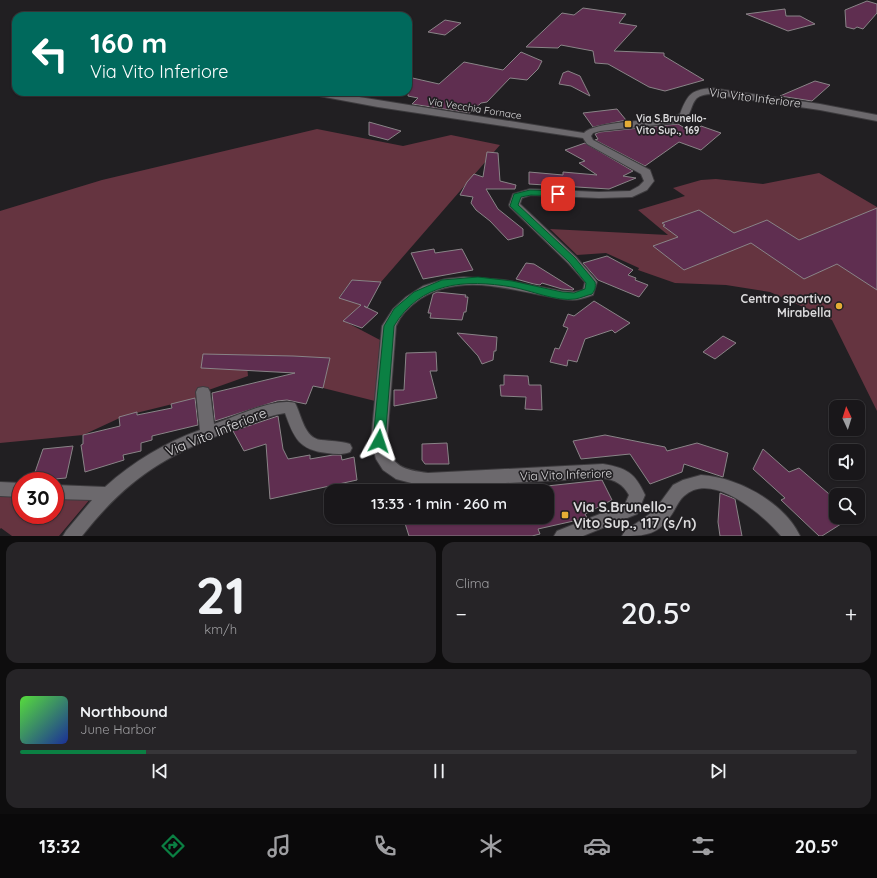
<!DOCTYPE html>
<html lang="it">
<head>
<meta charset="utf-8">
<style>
	body { margin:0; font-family:Quicksand,sans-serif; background:#262427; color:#f1f3f6; height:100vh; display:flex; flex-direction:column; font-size:15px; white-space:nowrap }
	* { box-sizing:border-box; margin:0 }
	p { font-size:13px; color:#9f9fa2 }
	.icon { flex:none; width:22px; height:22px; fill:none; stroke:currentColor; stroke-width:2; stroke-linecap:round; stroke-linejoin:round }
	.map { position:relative; height:536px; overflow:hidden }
	.drawer { display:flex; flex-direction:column; gap:6px; padding:6px; background:#0e0d0e; flex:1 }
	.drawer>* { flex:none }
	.banner { position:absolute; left:12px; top:12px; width:400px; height:84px; border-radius:12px; box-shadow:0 1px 3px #0004,0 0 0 1px #373639; background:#00695c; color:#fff; overflow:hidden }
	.needle { width:26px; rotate:356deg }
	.buttons { position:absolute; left:829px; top:400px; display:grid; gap:8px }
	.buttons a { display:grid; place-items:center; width:36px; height:36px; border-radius:8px; background:#19171a; box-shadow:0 1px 3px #0004,0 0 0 1px #373639; font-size:20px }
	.speed { position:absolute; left:12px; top:472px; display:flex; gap:8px; font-size:20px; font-weight:700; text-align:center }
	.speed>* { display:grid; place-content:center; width:52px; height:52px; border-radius:50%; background:#19171a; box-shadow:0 1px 3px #0004,0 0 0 1px #373639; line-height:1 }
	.speed .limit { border:6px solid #d22; background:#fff; color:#111 }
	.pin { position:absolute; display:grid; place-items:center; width:34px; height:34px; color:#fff; margin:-17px; border-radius:8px; box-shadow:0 2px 6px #0006 }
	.me { position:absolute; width:44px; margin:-22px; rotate:5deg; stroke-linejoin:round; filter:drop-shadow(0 0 3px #0008) }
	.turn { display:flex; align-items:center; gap:14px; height:84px; padding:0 12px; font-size:18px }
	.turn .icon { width:52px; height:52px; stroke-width:2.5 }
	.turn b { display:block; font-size:28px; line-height:34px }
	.big { font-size:30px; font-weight:600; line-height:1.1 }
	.drawer .widget { flex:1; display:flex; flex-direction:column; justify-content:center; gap:6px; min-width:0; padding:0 14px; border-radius:12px; background:#262427 }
	.drawer .dial { align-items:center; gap:0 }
	.dial b { font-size:52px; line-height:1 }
	.song { display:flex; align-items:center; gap:12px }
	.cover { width:48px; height:48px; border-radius:6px; background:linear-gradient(135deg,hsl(110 70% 55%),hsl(230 70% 35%)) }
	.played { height:4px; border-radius:2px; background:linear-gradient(90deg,#0b8043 15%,#373639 15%) }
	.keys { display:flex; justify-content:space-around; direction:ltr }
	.heat { display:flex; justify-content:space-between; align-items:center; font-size:22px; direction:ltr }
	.drawer .tiles { flex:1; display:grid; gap:6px; grid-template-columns:1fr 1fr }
	.widget:last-child { grid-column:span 2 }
	.trip { position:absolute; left:324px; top:484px; width:230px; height:40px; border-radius:12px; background:#19171a; box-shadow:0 1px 3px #0004,0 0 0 1px #373639; font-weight:600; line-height:40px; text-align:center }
	.tabs { display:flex; height:64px; justify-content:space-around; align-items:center; background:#0a090a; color:#9f9fa2 }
	.tabs .icon { width:28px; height:28px }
	.tabs .selected { color:#0b8043 }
	.tabs b { font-size:18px; color:#f1f3f6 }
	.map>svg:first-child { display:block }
</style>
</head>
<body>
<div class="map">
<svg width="877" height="536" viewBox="0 0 877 536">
	<rect width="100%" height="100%" fill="#211f22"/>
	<g fill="#653440">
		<polygon points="317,129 403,146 451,135 500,145 381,282 352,280 339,297 361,305 344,321 380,340 375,401 323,388 330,358 261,355 247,365 248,376 203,392 197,398 124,416 83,435 0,443 0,211 102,180"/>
		<polygon points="819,173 877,207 877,411 832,320 770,292 726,285 675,283 638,270 639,268 606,253 577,255 550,229 668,235 638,210 685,196 673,188 701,180 716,179 763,184"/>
		<polygon points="0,485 21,486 21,515 55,515 55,489 96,492 59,536 12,536 1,528 0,529"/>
	</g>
	<g fill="#5f2e50" stroke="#898487">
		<polygon points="867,1 877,4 877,13 863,29 857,27 854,29 846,27 845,10"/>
		<polygon points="583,8 626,14 619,23 637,26 614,51 664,53 664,56 704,80 665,91 649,87 608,64 595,63 593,51 561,45 558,48 526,47 562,13 574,15"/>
		<polygon points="785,9 786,16 800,16 815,24 788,31 746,14"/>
		<polygon points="445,20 461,23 445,35 428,32"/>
		<polygon points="521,52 542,61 538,69 527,80 510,78 487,102 481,103 470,113 412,104 418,98 408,96 408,77 439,84 464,62 503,70"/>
		<polygon points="568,71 580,76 590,96 571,86 559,84 563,73"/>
		<polygon points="815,81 830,85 812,101 780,96"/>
		<polygon points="617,109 626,120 593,127 583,113"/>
		<polygon points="369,122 401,131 388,140 369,135"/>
		<polygon points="678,124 693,133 701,126 721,133 701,150 679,142 645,166 595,140 598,139 595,134 600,132"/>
		<polygon points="585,143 633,171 623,176 636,178 609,189 529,184 529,172 563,175 563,172 597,175 579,163 585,161 565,150"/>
		<polygon points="487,152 498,153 500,181 516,185 515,189 486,189 498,209 523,229 523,236 508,240 490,221 476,210 471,203 473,197 460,195 467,182 474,174 483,177"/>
		<polygon points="877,208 877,290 837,264 804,279 751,243 684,270 653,246 678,237 663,226 665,225 662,223 699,210 734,233 767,220 799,240"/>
		<polygon points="434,249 435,253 462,249 473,270 423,279 411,253"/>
		<polygon points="607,256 633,270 628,275 636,278 635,280 648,285 639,297 598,280 583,263"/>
		<polygon points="526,263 534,264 574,289 573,290 562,289 542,283 540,285 534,284 516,279"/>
		<polygon points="352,280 381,282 367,308 364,306 378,313 362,328 343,321 361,305 339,298"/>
		<polygon points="437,292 466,295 465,297 468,297 466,312 464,312 462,320 430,318 431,313 428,313 433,294"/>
		<polygon points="594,301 630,323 615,333 612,330 585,339 577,362 568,360 567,366 550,362 555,348 559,349 568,328 563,326 568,314 574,316"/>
		<polygon points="457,333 497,337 496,351 494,351 493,360 482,364 478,356"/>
		<polygon points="723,336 736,343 715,359 703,352"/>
		<polygon points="436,352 437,371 430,371 437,398 394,406 394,390 404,390 406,353"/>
		<polygon points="203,354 293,356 330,358 323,388 313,386 306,404 287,400 277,401 215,421 212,393 295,373 201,368"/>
		<polygon points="504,375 528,376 529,385 541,385 542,410 525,409 526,397 501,396 500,385 504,385"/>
		<polygon points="195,398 198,425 152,436 152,440 141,443 141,451 123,455 124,460 85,472 81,445 83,444 83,435 120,426 119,417 137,412 137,415 172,408 171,404"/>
		<polygon points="278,416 283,449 288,459 310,455 310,459 333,455 341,455 342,460 354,457 357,480 270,499 266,444 244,451 233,431"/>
		<polygon points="605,435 665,447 667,451 697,443 728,453 723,477 684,464 682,472 650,484 630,454 581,459 573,441"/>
		<polygon points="447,443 449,464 425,464 422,460 422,444"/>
		<polygon points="73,446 66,478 32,481 43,449"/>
		<polygon points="763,449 789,472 799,468 836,500 836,517 852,517 822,536 819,536 781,500 785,498 753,469"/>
		<polygon points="602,480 612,500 585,514 587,518 538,529 540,534 532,536 409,536 403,517 547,517 547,486"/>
		<polygon points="720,493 735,499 742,536 720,536 718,522"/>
	</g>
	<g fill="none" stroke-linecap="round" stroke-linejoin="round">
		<defs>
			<g id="street">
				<path d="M 711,88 L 820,104 L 877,115 L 877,121 L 820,110 L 711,94 C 691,95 695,104 687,118 L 676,123 L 600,131 L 593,133 L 591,136 L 593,140 L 650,170 L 654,181 L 647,190 L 632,197 L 599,198 L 531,195 L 522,198 L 520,204 L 576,257 L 595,279 L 597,282 L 593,295 C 587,297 579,300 573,300 C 560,300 548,296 536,294 C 497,286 456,276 420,299 C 410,306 401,314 396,326 L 387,441 C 390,467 405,470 428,473 L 603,464 C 627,468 635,473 645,495 L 637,514 L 583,536 L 554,536 L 557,531 L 625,504 L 629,495 C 623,484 615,480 603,478 L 428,487 L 419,485 L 396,479 L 383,470 L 376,459 L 371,441 L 382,326 L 393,309 L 406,297 L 423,286 L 445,279 L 464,277 L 504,280 L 562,291 L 574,292 L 583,290 L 585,282 L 568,263 L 510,207 L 509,205 L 513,194 L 530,189 L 599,192 L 630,191 L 639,186 L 644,181 L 641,174 L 587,144 L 583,138 L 378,107 L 314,95 L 310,92 L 328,92 L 584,133 C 593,122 654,120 671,118 L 680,114 C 687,96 690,90 711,88 Z"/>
				<path d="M 203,387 L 208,388 L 210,392 L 214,424 C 234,417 275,397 295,403 C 302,416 304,438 321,440 C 331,441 340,441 350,444 L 352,448 L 350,452 C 342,455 335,454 327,453 C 299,450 294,438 285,413 C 266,416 248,424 229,431 C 164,456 126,480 82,536 L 63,536 L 66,531 L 92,500 L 55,499 L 55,485 L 105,487 C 134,461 164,443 200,430 L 196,392 L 198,388 Z"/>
				<path d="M 701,475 C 737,477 784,502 800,536 L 781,536 C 763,515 712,470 684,496 C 679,500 676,508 672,514 C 658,535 646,536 622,536 L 625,531 L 654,511 L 673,485 L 683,480 Z"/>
				<polygon points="0,482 21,483 21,497 0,496"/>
			</g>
		</defs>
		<use href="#street" stroke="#3d3b3e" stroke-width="2"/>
		<use href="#street" fill="#6c696d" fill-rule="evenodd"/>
	</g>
	<path fill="#0b8043" stroke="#07532c" d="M 530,190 L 558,191 L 562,194 L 558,196 L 531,195 L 521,197 L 518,205 L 575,258 L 595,282 C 596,287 595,290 592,294 C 587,295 581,298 575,299 C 557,302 530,290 512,287 C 465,279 420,282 394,326 L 385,441 L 383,444 L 375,444 L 373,441 L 384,326 L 394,309 L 414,292 L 442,280 L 478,277 L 512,281 L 562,292 L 574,293 L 585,289 L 586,283 L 569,262 L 510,206 L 514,194 Z"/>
	<g fill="#e5ad35" stroke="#211f22" stroke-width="1.5">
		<rect x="624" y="120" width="8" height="8" rx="2"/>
		<circle cx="839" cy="306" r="4"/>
		<rect x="561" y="511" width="8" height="8" rx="2"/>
	</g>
	<g text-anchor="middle" stroke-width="3.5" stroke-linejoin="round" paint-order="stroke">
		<g font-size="10" fill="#dbdadc" stroke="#211f22">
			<text transform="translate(475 108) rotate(9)" y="4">Via Vecchia Fornace</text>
		</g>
		<g font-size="10" font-weight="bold" fill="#dbdadc" stroke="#211f22" text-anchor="start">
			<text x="636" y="122">Via S.Brunello-<tspan x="636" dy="12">Vito Sup., 169</tspan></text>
		</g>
		<g font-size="12" fill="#dbdadc" stroke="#211f22">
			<text transform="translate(755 98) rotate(7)" y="4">Via Vito Inferiore</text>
			<text transform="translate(566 475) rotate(-2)" y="4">Via Vito Inferiore</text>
		</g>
		<g font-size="12" font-weight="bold" fill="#dbdadc" stroke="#211f22" text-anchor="end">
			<text x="831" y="303">Centro sportivo<tspan x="831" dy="14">Mirabella</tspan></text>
		</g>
		<g font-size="14" fill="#dbdadc" stroke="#211f22">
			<text transform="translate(216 432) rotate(-22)" y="5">Via Vito Inferiore</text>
		</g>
		<g font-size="14" font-weight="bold" fill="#dbdadc" stroke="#211f22" text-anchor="start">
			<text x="573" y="512">Via S.Brunello-<tspan x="573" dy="16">Vito Sup., 117 (s/n)</tspan></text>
		</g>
	</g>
</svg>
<div class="buttons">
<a><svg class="needle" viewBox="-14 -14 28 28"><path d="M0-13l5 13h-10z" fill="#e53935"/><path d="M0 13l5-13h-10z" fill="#9f9fa2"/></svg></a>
<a><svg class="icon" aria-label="sound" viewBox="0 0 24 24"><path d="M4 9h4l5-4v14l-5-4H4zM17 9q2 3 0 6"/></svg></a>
<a><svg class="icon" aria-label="search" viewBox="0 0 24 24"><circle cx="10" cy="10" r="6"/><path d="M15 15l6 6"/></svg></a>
</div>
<div class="speed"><div class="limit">30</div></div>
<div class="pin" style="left:558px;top:194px;background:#d93025"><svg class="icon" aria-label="arrive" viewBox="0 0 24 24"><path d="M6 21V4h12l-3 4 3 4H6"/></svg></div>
<svg class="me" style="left:379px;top:441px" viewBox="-20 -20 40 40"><path d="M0-17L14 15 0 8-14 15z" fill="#0b8043" stroke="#fff" stroke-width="4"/></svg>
<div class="trip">13:33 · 1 min · 260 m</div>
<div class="banner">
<div class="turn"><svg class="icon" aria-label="left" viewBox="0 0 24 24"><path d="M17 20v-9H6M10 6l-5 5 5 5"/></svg><div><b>160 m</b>Via Vito Inferiore</div></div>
</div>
</div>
<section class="drawer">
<div class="tiles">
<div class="widget dial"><b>21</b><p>km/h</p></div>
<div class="widget"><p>Clima</p>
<div class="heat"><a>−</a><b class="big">20.5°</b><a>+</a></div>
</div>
<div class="widget">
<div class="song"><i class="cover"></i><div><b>Northbound</b><p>June Harbor</p></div></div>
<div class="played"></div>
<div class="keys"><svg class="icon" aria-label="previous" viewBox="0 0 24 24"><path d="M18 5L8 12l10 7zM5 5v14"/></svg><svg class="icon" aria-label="pause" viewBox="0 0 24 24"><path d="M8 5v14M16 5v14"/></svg><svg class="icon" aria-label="next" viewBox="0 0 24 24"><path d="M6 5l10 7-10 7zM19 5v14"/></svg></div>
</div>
</div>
</section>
<nav class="tabs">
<b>13:32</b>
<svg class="icon selected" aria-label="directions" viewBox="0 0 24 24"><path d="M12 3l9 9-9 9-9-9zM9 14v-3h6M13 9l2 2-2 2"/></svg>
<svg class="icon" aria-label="music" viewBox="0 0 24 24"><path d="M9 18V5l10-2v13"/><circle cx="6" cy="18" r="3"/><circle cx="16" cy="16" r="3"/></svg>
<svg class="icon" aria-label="phone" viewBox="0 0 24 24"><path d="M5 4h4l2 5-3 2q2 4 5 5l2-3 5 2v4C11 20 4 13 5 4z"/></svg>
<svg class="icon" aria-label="climate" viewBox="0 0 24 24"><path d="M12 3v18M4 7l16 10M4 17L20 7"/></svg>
<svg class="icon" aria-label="car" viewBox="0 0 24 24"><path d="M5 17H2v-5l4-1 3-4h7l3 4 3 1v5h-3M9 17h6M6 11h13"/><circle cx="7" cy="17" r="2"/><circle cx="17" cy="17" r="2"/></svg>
<svg class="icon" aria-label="filters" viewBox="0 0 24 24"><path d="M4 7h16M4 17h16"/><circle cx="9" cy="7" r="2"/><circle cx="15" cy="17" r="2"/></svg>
<b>20.5°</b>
</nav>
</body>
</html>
